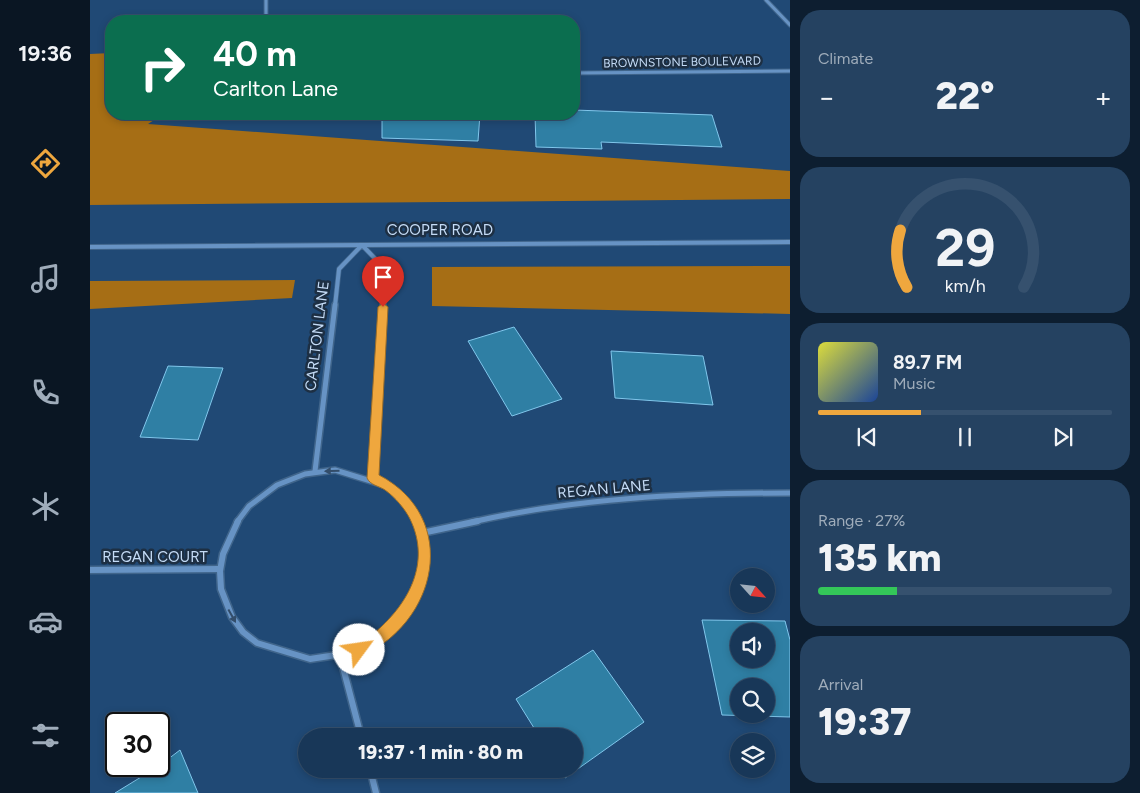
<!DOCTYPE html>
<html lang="en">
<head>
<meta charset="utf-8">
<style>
	body { margin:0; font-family:Figtree,sans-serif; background:#254261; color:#f1f3f6; height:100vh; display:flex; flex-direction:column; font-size:19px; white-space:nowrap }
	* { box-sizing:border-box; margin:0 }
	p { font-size:16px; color:#9facba }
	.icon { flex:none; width:28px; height:28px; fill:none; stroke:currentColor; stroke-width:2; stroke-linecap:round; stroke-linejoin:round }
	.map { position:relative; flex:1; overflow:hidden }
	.drawer { display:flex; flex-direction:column; gap:10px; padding:10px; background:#0d1e30; width:350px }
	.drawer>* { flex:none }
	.hud { position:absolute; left:15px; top:15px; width:475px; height:105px; border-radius:20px; box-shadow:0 2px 8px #0003,0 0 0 1px #36516e; background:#0b6e4f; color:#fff; overflow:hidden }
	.needle { width:32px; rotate:117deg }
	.controls { position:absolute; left:640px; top:568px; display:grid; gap:10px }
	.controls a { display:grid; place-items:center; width:45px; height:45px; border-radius:50%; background:#183758; box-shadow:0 2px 8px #0003,0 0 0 1px #36516e; font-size:25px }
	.speed { position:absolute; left:15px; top:712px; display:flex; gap:10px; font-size:25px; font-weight:700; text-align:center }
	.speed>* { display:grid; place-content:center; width:65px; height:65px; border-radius:50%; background:#183758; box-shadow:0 2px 8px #0003,0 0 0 1px #36516e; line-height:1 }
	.speed .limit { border:2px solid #111; border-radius:8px; background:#fff; color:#111 }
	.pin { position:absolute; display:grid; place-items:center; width:42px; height:42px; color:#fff; margin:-51px -21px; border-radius:50% 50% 50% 0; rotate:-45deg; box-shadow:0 0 5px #0007 }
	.pin .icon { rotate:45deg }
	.me { position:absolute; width:55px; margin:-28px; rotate:59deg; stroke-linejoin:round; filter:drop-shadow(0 0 4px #0008) }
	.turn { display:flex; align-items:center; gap:18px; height:105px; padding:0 25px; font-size:22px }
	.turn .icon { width:65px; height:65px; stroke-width:2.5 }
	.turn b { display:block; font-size:35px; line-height:42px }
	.big { font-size:38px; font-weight:800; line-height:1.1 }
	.drawer .card { flex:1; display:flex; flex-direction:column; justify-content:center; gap:8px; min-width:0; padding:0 18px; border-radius:20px; background:#254261 }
	.drawer .dial { align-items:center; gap:0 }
	.dial svg { height:130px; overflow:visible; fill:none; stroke:#36516e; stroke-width:7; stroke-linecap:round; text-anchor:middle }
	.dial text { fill:#f1f3f6; stroke:none }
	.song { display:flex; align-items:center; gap:15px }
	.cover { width:60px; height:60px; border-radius:8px; background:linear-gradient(135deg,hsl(60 70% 55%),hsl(220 70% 35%)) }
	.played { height:5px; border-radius:2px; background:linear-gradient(90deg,#efa73e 35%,#36516e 35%) }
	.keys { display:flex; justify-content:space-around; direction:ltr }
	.heat { display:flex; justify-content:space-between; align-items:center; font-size:28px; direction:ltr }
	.charge { height:8px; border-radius:4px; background:linear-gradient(90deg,#34c759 27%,#36516e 0) }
	.trip { position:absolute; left:208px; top:728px; width:285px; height:50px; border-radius:25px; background:#183758; box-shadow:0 2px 8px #0003,0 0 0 1px #36516e; font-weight:800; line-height:50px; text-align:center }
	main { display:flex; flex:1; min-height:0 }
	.tabs { display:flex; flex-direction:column; width:90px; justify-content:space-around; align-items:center; background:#0a1623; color:#9facba }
	.tabs .icon { width:35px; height:35px }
	.tabs .selected { color:#efa73e }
	.tabs b { font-size:22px; color:#f1f3f6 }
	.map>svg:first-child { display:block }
</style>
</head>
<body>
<main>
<nav class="tabs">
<b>19:36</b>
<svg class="icon selected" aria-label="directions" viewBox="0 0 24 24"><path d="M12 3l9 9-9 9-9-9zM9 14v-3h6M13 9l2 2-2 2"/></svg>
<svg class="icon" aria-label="music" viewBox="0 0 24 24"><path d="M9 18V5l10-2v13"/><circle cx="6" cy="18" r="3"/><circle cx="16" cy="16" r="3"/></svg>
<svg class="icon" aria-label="phone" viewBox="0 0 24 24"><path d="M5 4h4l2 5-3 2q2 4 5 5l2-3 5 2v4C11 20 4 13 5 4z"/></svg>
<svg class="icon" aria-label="climate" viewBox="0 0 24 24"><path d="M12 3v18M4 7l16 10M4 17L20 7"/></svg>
<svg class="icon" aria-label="car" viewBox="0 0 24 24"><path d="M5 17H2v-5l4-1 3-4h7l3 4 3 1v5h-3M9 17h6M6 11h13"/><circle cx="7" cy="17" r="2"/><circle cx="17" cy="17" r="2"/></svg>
<svg class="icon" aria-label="filters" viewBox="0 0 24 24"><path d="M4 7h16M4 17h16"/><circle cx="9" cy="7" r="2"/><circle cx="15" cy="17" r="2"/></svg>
</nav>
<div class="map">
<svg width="700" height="793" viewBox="0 0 700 793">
	<rect width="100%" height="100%" fill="#204975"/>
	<g fill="#a66e15">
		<polygon points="21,53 21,114 73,114 58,124 700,171 700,199 0,205 0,54"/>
		<polygon points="700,266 700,314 342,306 342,267"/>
		<polygon points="205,280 202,298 0,309 0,281"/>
	</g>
	<g fill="#2f7fa4" stroke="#81c7ec" fill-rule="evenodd">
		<polygon points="484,110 622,115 632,147 511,142 512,149 446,147 445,114 484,114"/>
		<polygon points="292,114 390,114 388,141 292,138"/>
		<polygon points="424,327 472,399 422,416 378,341"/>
		<polygon points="521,351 613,356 623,405 525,398"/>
		<polygon points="78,366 133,368 108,440 50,437"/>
		<path d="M 612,620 L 695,621 L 700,640 L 700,717 L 632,715 ZM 649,631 L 676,631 L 676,659 L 649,659 ZM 649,686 L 676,686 L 676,714 L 649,714 Z"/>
		<polygon points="503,650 554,722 475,778 469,769 484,769 484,736 449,736 426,699"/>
		<polygon points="90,750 108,793 25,793 69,766"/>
	</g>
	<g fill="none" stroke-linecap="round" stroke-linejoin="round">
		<defs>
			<g id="minor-far3">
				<polyline points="176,0 176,16 180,21"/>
				<polyline points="676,0 700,25"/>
				<polyline points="484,73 700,71"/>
			</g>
			<polyline id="minor-far2" points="245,306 249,269 272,245 295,269 293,306"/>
			<g id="minor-far1">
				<polyline points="225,471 245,305"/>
				<polyline points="283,478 293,305"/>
				<polyline points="147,522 159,506 187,485 215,474 245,470 297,486 326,515 327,522"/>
				<path d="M 382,522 C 486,498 594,493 700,493"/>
			</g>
			<g id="minor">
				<polyline points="148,521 133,554 130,571 131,589 142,617 153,632 167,643 220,659 266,652 302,627 326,593 335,553 327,521"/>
				<polyline points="332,533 388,521"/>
				<polyline points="0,570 130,569"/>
				<polyline points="250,656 271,736"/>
				<polyline points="280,769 286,793"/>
			</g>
			<polygon id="tertiary" points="700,240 700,244 0,249 0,245"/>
		</defs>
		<use href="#minor-far3" stroke="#40658b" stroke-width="5"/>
		<use href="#minor-far2" stroke="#40658b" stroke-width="5.5"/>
		<use href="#minor-far1" stroke="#40658b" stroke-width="8"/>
		<use href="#minor" stroke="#40658b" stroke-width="9"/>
		<use href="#tertiary" stroke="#40658b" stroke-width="2"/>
		<use href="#minor-far3" stroke="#6793c4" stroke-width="3"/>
		<use href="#minor-far2" stroke="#6793c4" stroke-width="4"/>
		<use href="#minor-far1" stroke="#6793c4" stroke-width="5"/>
		<use href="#minor" stroke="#6793c4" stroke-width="6"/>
		<use href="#tertiary" fill="#6793c4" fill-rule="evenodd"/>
	</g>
	<defs><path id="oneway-solid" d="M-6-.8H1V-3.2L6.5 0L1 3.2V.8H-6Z" transform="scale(1.25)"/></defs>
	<g fill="#334d6a">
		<use href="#oneway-solid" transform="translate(242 471) rotate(179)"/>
		<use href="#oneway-solid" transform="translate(142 616) rotate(61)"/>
	</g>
	<path fill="#efa73e" stroke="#9b6d28" d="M 293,303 L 298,307 L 289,475 C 371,518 348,624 269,657 L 264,655 L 262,650 C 266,641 276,640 283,634 C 317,606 342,564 320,519 C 315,509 305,497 295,490 C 289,486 280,485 277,478 L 288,307 Z"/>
	<g text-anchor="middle" stroke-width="5" stroke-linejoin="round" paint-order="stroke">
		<g font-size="12" fill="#c4dbf6" stroke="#1d2f43">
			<text transform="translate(592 62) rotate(-1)" y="4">BROWNSTONE BOULEVARD</text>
		</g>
		<g font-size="15" fill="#c4dbf6" stroke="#1d2f43">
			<text x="350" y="235">COOPER ROAD</text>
			<text transform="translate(227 336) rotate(-83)" y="5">CARLTON LANE</text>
			<text transform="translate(514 489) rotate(-5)" y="5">REGAN LANE</text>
			<text x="65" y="562">REGAN COURT</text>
		</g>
	</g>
</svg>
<div class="controls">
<a><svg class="needle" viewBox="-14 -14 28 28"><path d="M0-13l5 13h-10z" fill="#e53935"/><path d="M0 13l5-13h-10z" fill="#9facba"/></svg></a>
<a><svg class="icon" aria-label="sound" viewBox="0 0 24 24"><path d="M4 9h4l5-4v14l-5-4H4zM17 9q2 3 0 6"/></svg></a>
<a><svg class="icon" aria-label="search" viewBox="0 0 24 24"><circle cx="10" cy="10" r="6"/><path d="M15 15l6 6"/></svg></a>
<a><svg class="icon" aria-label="layers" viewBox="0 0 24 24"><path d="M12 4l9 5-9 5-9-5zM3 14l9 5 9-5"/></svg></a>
</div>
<div class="speed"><div class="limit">30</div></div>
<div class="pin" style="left:293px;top:307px;background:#d93025"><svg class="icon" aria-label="arrive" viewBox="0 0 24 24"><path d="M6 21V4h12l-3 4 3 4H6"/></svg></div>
<svg class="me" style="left:269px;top:650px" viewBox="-20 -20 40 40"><circle r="19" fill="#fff"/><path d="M0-13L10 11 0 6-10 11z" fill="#efa73e"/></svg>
<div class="trip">19:37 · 1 min · 80 m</div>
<div class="hud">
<div class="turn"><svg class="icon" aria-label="right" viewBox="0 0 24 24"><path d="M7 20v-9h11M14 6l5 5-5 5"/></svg><div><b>40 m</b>Carlton Lane</div></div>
</div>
</div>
<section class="drawer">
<div class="card"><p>Climate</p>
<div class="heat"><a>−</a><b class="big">22°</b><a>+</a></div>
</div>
<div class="card dial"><svg viewBox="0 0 100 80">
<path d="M14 69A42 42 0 1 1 86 69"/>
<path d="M14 69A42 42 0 0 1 10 34" stroke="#efa73e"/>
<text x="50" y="56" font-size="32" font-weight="700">29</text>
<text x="50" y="72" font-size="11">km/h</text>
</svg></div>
<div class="card">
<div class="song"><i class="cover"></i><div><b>89.7 FM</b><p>Music</p></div></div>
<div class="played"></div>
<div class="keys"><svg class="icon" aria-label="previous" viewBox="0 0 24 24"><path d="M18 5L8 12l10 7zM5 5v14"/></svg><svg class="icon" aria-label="pause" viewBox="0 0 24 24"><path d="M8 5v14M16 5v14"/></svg><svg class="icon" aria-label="next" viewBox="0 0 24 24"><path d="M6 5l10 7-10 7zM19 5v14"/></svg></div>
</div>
<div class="card"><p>Range · 27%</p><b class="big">135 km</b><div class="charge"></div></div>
<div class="card"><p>Arrival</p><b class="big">19:37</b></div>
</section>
</main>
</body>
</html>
